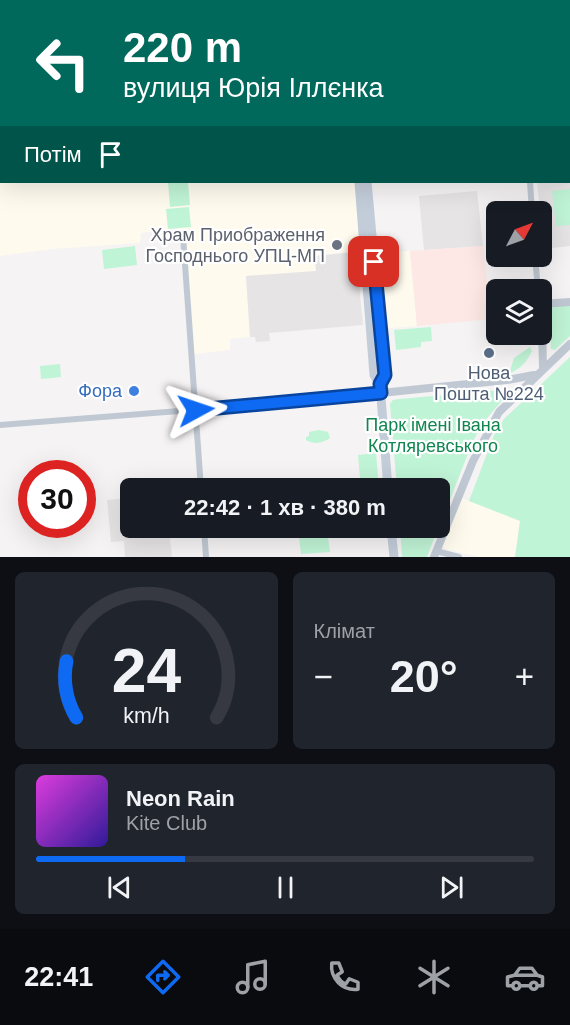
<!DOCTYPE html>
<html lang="uk">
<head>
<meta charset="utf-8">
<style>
	body { margin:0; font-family:Arial,sans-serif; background:#20242c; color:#f1f3f6; height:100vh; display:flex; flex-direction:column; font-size:22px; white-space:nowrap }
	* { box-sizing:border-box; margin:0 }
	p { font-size:20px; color:#9ea1a6 }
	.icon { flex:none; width:33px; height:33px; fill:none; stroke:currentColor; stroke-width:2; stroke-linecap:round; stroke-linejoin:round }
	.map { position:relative; height:557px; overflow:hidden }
	.details { display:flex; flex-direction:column; gap:15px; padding:15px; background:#0d0f14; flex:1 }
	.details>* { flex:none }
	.hud { position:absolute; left:0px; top:0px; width:570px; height:183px; box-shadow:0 6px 24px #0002; background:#00695c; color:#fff; overflow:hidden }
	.needle { width:39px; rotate:49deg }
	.controls { position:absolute; left:486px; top:201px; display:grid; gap:12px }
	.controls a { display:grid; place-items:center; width:66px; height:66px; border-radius:9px; background:#171b24; box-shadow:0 6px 24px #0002; font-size:30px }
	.speed { position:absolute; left:18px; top:460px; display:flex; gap:12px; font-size:30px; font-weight:700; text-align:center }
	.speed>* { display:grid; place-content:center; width:78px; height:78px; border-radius:50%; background:#171b24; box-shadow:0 6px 24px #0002; line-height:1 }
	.speed .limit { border:9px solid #d22; background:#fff; color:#111 }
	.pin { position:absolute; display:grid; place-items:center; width:51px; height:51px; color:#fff; margin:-26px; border-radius:12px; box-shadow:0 3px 9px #0006 }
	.me { position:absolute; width:66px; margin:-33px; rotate:85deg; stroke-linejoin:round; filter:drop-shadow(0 0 4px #0008) }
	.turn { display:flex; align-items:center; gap:21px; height:126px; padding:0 24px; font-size:27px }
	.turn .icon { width:78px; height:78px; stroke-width:2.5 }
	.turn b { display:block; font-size:42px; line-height:51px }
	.then { display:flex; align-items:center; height:57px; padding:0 24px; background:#0003; gap:12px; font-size:22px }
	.big { font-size:45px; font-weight:700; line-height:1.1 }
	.details .widget { flex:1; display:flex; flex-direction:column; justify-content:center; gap:9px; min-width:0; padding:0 21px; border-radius:9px; background:#20242c }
	.details .dial { align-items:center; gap:0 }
	.dial svg { height:156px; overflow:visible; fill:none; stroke:#363941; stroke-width:7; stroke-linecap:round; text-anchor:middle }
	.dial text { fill:#f1f3f6; stroke:none }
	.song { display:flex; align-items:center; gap:18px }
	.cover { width:72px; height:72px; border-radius:9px; background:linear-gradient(135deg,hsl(300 70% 55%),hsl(250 70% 35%)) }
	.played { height:6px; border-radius:3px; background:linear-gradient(90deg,#0e6af3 30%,#363941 30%) }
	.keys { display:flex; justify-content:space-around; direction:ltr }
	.heat { display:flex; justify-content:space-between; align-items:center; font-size:33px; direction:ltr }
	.details .tiles { flex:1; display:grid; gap:15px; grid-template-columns:1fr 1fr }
	.widget:last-child { grid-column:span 2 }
	.trip { position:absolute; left:120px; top:478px; width:330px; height:60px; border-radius:9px; background:#171b24; box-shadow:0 6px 24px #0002; font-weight:700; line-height:60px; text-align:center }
	.tab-bar { display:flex; height:96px; justify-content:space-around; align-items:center; background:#090b0e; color:#9ea1a6 }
	.tab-bar .icon { width:42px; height:42px }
	.tab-bar .on { color:#0e6af3 }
	.tab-bar b { font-size:27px; color:#f1f3f6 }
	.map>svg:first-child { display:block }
</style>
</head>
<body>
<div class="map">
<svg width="570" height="557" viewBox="0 0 570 557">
	<rect width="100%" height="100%" fill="#f5f3f3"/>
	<g fill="#fefaee">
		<polygon points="0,0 292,0 2,2 2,182 356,182 362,250 315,256 316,271 246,276 250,337 230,339 230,350 194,354 184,233 178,233 178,228 141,233 140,243 52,249 0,256"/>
		<polygon points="410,251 417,326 382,329 377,253"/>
		<polygon points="462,498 520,521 515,557 479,557 446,549 442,546"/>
	</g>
	<g fill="#e6e4e5">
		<polygon points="568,112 570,112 570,246 544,249 537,182 568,182"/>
		<polygon points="477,191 483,246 424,250 419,196"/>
		<polygon points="356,252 363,325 269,333 270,341 256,342 255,337 250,337 246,276 316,271 315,256"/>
		<polygon points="130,498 130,528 169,528 172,557 125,557 124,541 111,542 107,500"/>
	</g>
	<polygon fill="#fde8e5" points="483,246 491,319 417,326 410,251"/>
	<g fill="#c0f4d6">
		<polygon points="168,182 188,182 190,205 170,207"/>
		<polygon points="570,189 570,225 556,226 552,191"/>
		<polygon points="189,207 191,227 168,229 166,209"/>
		<polygon points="135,246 137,265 104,269 102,250"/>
		<polygon points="570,305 570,336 555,350 551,349 548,309 552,306"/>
		<polygon points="431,327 432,341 421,342 421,347 396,350 394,330"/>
		<path d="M 530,347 L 532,351 C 526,363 521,368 509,374 L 514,358 Z"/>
		<polygon points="570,357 570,557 515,557 520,521 469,501 494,435 504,419"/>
		<polygon points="60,364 61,377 41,379 40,366"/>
		<polygon points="501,390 505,397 482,424 473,441 440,525 440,489 397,489 390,404 393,400 399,399"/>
		<path d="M 319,430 L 328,432 L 330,438 C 323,443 314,445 306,440 L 306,437 L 309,436 L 309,432 Z"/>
		<polygon points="376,453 379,489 361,489 358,455"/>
		<polygon points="400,528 438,528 427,557 402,557"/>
		<polygon points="307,535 314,538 328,537 330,552 301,554 299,536"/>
	</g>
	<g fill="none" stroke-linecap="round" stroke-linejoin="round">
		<g stroke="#c0c9d3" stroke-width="6">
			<polyline points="514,0 515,2"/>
			<polyline points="568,105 570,105"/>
			<polyline points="530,182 532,212"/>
			<polyline points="183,236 201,489"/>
			<polyline points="535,256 538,290"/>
			<polyline points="0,425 282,403 381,393"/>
			<polyline points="204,528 206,557"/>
			<polyline points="436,551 459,557"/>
		</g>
		<g stroke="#c0c9d3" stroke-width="8">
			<polyline points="542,304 570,302"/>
			<polyline points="542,326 543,368"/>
			<polyline points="381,393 507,380 534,375"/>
			<polyline points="434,557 473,461 499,412 570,344"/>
		</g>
		<g stroke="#c3cdda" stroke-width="9">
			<polyline points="344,0 344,2"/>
			<polyline points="351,0 351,2"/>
			<polyline points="359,182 374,375 380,384 388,489"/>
			<polyline points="367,182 385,375 380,384"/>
			<polyline points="391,528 394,557"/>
		</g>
	</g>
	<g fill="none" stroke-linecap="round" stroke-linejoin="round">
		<defs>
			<polyline id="route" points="196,410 381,393 380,384 385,375 374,262"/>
		</defs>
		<use href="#route" stroke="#09459e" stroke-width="15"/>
		<use href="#route" stroke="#0e6af3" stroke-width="10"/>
	</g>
	<circle fill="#6b7280" stroke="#fff" stroke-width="2" cx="337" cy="245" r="6"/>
	<circle fill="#5c6f8a" stroke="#fff" stroke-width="2" cx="489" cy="353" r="6"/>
	<circle fill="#3f7fe0" stroke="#fff" stroke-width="2" cx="134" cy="391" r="6"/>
	<g text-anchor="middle" stroke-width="4.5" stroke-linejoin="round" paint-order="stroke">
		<g font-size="18" fill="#5b616d" stroke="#fff" text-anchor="end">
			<text x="325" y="241">Храм Приображення<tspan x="325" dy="21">Господнього УПЦ-МП</tspan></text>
		</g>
		<g font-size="18" fill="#4e5e75" stroke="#fff">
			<text x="489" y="379">Нова<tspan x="489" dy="21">Пошта №224</tspan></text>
		</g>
		<g font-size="18" fill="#366cbe" stroke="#fff" text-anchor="end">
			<text x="122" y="397">Фора</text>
		</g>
		<g font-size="18" fill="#118650" stroke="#fff">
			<text x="433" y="431">Парк імені Івана<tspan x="433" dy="21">Котляревського</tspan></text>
		</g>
	</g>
</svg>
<div class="controls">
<a><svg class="needle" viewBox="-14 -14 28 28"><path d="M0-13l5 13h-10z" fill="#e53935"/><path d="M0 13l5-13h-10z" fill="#9ea1a6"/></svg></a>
<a><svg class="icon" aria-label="layers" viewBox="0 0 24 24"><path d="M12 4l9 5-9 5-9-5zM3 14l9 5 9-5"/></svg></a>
</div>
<div class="speed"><div class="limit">30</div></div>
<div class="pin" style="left:374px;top:262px;background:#d93025"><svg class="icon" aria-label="arrive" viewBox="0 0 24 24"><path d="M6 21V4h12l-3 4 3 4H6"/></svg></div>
<svg class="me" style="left:196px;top:410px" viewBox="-20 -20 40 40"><path d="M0-17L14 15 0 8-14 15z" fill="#0e6af3" stroke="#fff" stroke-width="4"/></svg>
<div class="trip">22:42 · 1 хв · 380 m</div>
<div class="hud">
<div class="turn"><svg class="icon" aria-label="left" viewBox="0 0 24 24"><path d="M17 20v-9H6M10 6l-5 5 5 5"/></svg><div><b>220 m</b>вулиця Юрія Іллєнка</div></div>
<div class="then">Потім<svg class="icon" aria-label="arrive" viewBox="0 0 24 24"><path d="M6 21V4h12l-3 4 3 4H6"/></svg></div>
</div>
</div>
<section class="details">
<div class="tiles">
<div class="widget dial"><svg viewBox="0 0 100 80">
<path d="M14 69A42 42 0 1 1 86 69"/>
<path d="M14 69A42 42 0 0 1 9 40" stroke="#0e6af3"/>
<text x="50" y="56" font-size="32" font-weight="700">24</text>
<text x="50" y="72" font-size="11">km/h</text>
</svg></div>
<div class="widget"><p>Клімат</p>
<div class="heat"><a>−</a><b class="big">20°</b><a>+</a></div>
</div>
<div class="widget">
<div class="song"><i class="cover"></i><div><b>Neon Rain</b><p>Kite Club</p></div></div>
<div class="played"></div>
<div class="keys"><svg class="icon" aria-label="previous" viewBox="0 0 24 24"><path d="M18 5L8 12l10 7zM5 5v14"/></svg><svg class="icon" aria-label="pause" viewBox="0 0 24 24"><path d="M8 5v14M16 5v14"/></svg><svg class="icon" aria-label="next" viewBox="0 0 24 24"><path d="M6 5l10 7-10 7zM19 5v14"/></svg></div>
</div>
</div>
</section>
<nav class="tab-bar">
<b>22:41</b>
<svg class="icon on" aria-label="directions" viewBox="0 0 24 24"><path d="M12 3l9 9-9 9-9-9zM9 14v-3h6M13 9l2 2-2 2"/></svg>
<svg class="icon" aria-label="music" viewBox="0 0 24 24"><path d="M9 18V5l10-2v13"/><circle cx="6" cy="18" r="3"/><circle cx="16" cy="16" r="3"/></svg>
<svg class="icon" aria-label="phone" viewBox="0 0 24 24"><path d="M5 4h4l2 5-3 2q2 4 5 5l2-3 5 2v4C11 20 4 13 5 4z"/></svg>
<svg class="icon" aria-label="climate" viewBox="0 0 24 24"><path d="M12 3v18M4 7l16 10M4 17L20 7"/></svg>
<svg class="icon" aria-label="car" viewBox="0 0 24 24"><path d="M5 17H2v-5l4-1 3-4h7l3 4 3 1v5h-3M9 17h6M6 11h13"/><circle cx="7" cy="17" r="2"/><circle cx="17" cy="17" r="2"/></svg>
</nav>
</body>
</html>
